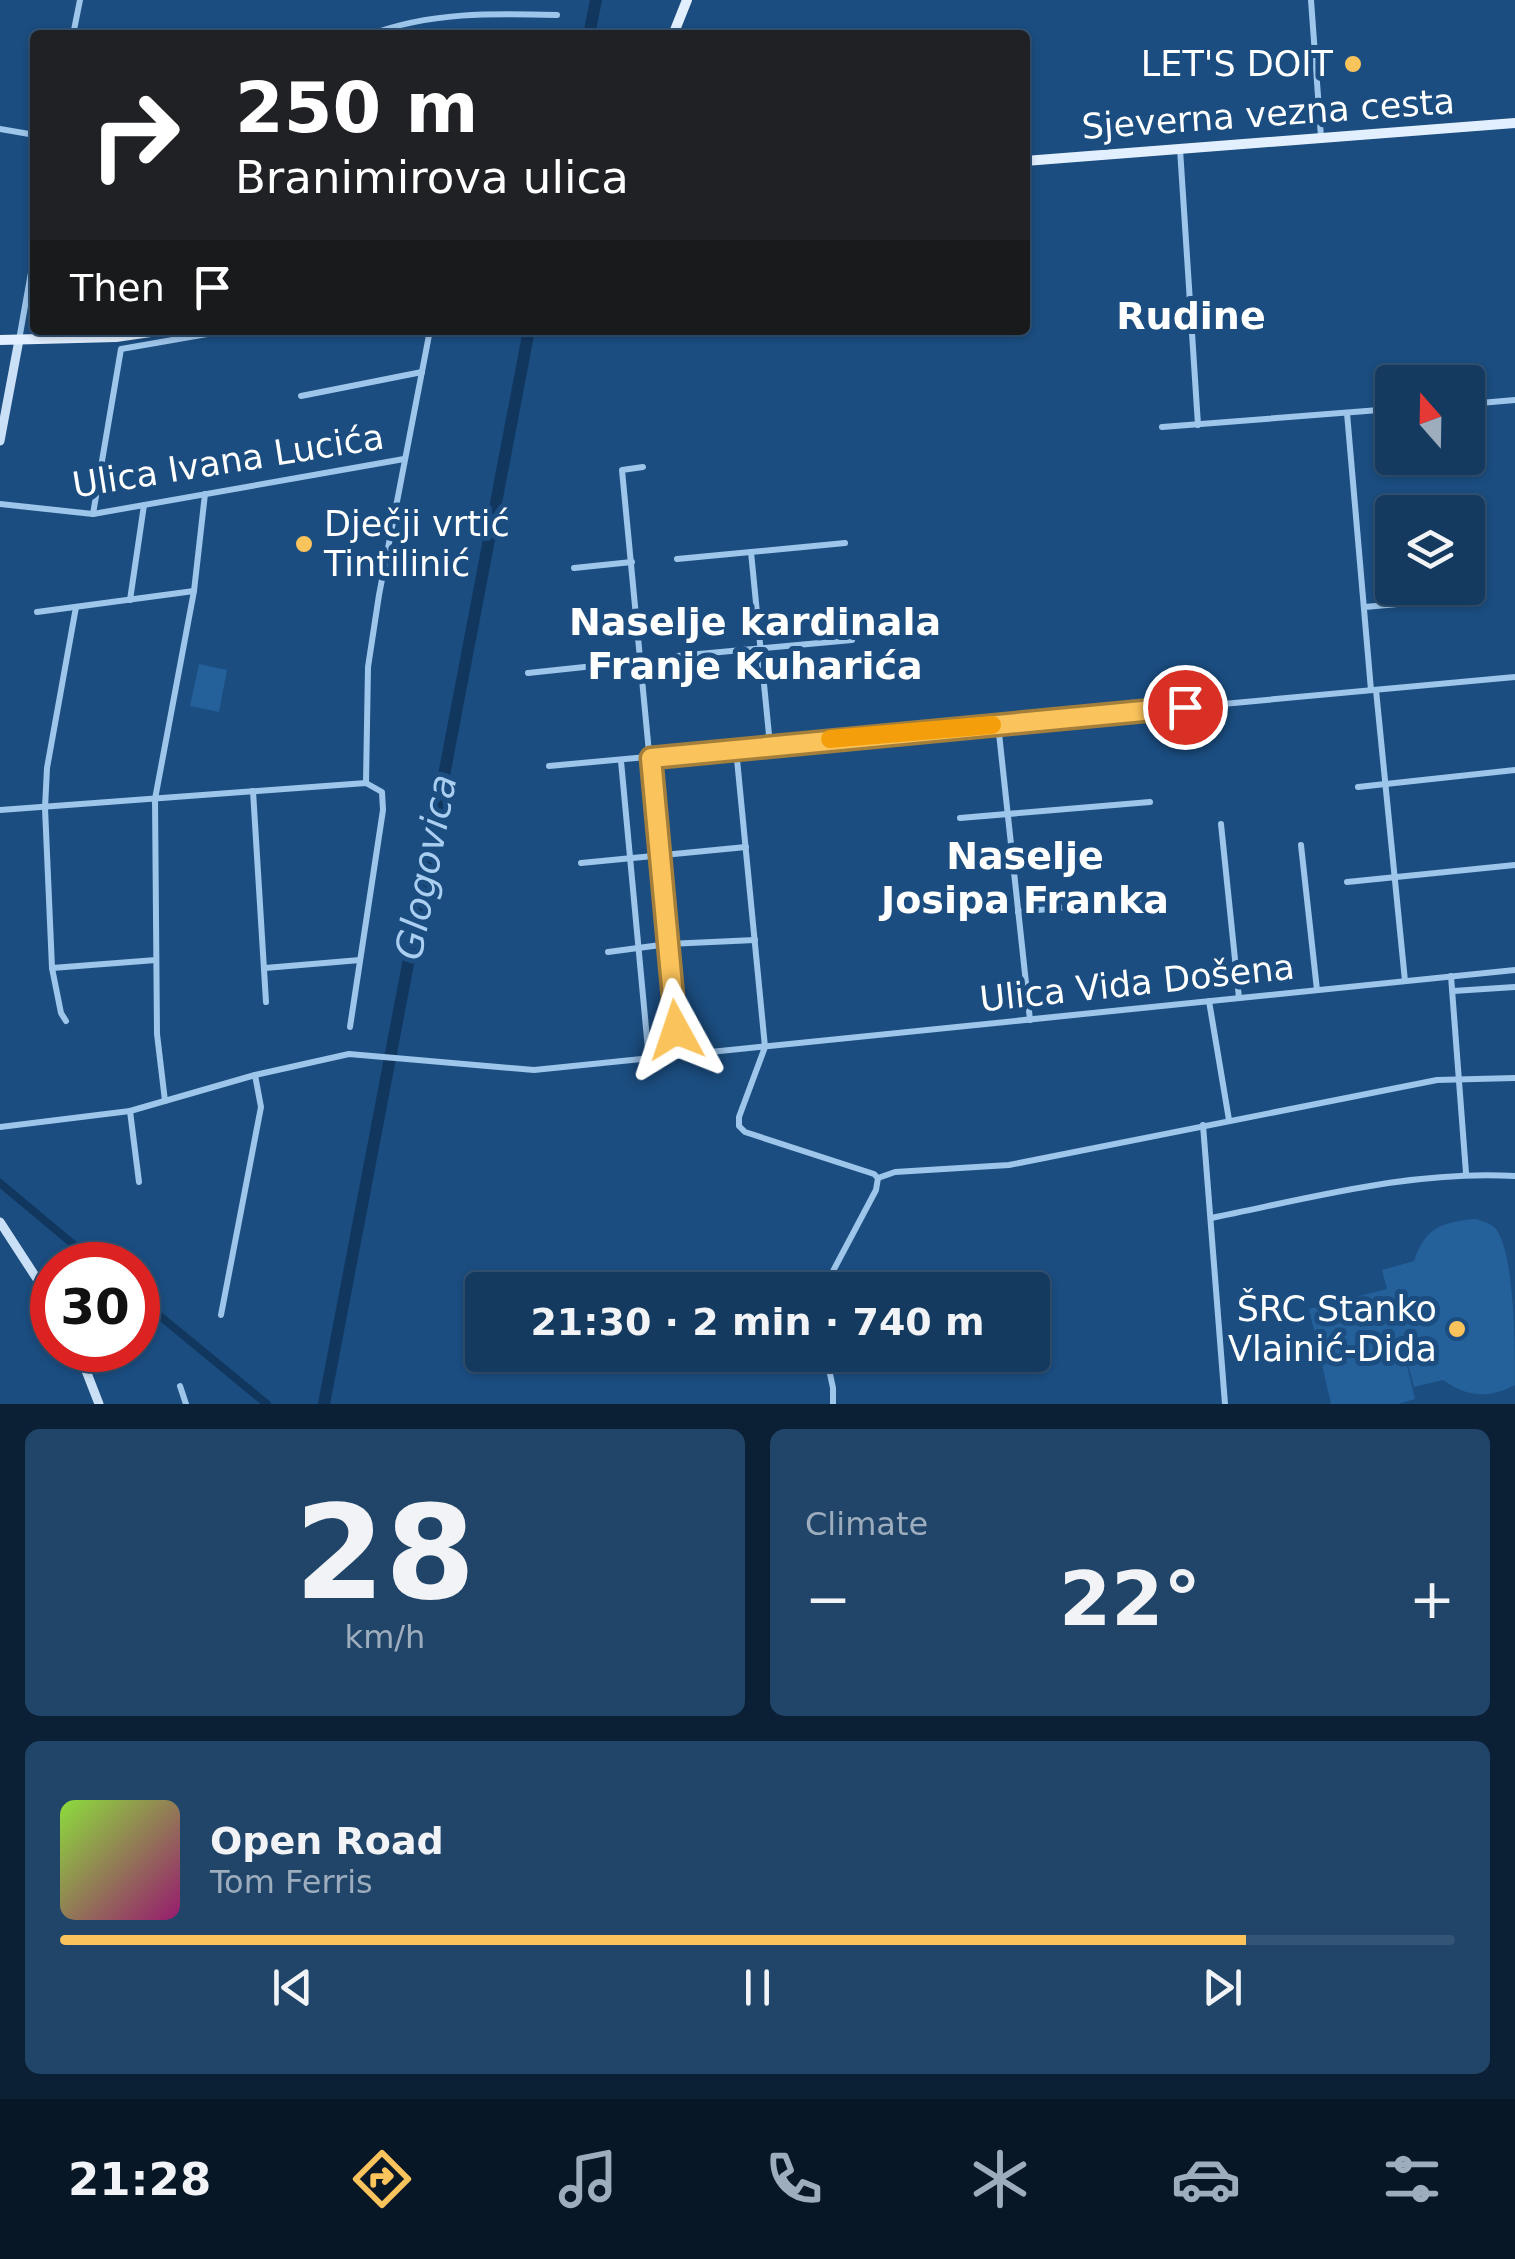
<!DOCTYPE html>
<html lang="en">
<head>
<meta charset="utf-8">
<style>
	body { margin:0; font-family:"DejaVu Sans",sans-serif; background:#214569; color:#f1f3f6; height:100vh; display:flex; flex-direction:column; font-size:38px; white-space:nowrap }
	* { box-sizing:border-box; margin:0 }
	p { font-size:32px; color:#9dadbd }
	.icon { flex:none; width:55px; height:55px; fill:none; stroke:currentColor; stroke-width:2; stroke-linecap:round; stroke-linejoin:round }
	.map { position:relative; height:1404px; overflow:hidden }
	.panel { display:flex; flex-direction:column; gap:25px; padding:25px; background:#0b2035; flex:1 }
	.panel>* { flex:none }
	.hud { position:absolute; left:30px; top:30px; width:1000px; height:305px; border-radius:10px; box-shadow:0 2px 8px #0004,0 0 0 2px #335475; background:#202124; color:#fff; overflow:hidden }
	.needle { width:65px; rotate:340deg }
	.fabs { position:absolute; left:1375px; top:365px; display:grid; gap:20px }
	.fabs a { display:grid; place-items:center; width:110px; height:110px; border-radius:10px; background:#143a60; box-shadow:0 2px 8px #0004,0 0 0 2px #335475; font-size:50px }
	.speed { position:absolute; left:30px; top:1242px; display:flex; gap:20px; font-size:50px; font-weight:700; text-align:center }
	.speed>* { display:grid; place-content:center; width:130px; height:130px; border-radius:50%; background:#143a60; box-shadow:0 2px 8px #0004,0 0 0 2px #335475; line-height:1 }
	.speed .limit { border:15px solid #d22; background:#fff; color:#111 }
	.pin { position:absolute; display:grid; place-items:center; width:85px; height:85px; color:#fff; margin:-42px; border:5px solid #fff; border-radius:50%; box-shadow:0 2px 10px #0007 }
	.me { position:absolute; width:110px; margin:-55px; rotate:355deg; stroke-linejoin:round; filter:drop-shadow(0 0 8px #0008) }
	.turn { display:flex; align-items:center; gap:35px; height:210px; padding:0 40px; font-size:45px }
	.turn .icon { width:130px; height:130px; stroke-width:2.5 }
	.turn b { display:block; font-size:70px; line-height:85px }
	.then { display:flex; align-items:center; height:95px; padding:0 40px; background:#0003; gap:20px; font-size:38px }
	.big { font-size:75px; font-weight:600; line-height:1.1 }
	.panel .card { flex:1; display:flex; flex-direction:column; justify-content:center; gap:15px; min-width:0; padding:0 35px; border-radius:15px; background:#214569 }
	.panel .dial { align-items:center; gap:0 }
	.dial b { font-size:130px; line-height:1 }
	.song { display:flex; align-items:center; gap:30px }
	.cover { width:120px; height:120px; border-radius:15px; background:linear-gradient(135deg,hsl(90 70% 55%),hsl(320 70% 35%)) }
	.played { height:10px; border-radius:5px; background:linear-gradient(90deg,#fbc35b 85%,#335475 85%) }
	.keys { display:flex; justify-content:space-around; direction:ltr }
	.heat { display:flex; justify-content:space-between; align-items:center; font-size:55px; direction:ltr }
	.panel .tiles { flex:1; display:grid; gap:25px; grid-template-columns:1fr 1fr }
	.card:last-child { grid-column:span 2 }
	.trip { position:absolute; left:465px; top:1272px; width:585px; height:100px; border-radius:10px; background:#143a60; box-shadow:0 2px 8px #0004,0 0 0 2px #335475; font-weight:600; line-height:100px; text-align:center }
	.tabs { display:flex; height:160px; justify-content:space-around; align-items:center; background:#081726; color:#9dadbd }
	.tabs .icon { width:70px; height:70px }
	.tabs .on { color:#fbc35b }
	.tabs b { font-size:45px; color:#f1f3f6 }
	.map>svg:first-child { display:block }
</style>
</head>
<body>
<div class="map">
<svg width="1515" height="1404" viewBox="0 0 1515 1404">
	<rect width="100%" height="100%" fill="#1b4d80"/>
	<g fill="#246099">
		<polygon points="199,664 227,670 219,712 190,706"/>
		<path d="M 1475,1219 C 1482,1221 1491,1223 1496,1229 C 1515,1255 1515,1347 1515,1385 C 1488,1399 1467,1397 1443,1380 L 1414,1387 L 1398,1329 L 1415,1399 L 1398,1404 L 1331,1404 L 1309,1309 L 1387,1289 L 1382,1270 L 1414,1261 C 1425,1228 1441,1222 1475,1219 Z"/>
	</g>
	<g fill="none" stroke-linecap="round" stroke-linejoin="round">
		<g stroke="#12375e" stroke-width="8">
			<polyline points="0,1183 98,1265"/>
			<polyline points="138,1298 267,1404"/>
		</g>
		<g stroke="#12375e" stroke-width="12">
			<polyline points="589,35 596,0"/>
			<polyline points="324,1404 529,330"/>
		</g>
		<g stroke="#9ec5ea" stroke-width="6">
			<polyline points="1311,0 1321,137"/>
			<polyline points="73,35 80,0"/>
			<path d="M 369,35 C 429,12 493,13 557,15"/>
			<polyline points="0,129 35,135"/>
			<polyline points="1180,149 1198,425"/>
			<polyline points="19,340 35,250"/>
			<polyline points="301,396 422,372"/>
			<polyline points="1468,404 1515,400"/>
			<polyline points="1347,413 1371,690"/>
			<polyline points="1162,427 1392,409"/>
			<polyline points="643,467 622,470 678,1056"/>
			<polyline points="0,504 93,514 404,459"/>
			<polyline points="93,514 121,349 230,330"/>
			<polyline points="751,552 770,745"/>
			<polyline points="677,559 845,543"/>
			<polyline points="574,568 632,562"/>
			<polyline points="130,600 144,505"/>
			<polyline points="1365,607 1452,599"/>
			<polyline points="37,612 194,591"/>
			<polyline points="677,656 852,640"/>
			<polyline points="528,673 641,661"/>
			<polyline points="1376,690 1405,981"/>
			<polyline points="998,724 1030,1020"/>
			<polyline points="736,749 765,1047 739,1117 739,1126 745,1132 874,1174 878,1178 895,1172 1009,1165 1437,1080 1515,1078"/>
			<polyline points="621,761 649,1060"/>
			<polyline points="549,766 1515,677"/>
			<polyline points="366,783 368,667 379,595 430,330"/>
			<polyline points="1358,787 1515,770"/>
			<polyline points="253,791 266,1002"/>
			<polyline points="0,810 366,783 382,792 383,810 350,1027"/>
			<polyline points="960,818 1150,802"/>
			<polyline points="1221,824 1239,998"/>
			<polyline points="1301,845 1317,990"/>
			<polyline points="581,863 746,847"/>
			<polyline points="1347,882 1515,865"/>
			<polyline points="1018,912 1160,898"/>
			<polyline points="608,952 668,944 755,940"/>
			<polyline points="52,968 156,960"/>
			<polyline points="265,968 360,960"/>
			<polyline points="1451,976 1466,1173"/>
			<polyline points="1453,991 1515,987"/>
			<polyline points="1209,1001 1229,1120"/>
			<polyline points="66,1021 61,1013 52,968 45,808 47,768 76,607"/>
			<polyline points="165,1101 157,1034 155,799 194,591 205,494"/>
			<polyline points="130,1111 139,1182"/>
			<polyline points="1203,1125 1225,1404"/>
			<polyline points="0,1127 130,1111 255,1075 349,1054 534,1070 1515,970"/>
			<path d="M 1211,1218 C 1311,1198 1412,1170 1515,1176"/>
			<polyline points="823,1290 876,1190 878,1178"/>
			<polyline points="221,1315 261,1107 255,1075"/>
			<polyline points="826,1355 833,1388 833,1404"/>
			<polyline points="180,1386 186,1404"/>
		</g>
		<g stroke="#cae0f7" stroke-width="9">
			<polyline points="0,441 19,340"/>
			<polyline points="0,1222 52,1302"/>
			<polyline points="78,1350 99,1404"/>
		</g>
		<g stroke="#e2effe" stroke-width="10">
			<polyline points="673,35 687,0"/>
			<polyline points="1025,161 1515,123"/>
			<polyline points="0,340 116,337 164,330"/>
		</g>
	</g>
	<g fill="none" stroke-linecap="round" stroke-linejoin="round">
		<defs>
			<polyline id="route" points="676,1030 651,758 1185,707"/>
		</defs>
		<use href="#route" stroke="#a37f3b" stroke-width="25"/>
		<use href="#route" stroke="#fbc35b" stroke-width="18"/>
		<polyline stroke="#f59e0b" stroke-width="18" points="830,739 992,725"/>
	</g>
	<g fill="#fbc35b" stroke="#1b4d80" stroke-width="4">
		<circle cx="1353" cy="64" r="10"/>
		<circle cx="304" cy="544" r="10"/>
		<circle cx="1457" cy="1329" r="10"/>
	</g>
	<g text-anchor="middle" stroke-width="10" stroke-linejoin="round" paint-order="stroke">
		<g font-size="35" fill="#fff" stroke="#1b4d80" text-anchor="end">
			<text x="1333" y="76">LET'S DOIT</text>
			<text x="324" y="536" text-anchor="start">Dječji vrtić<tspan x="324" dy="40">Tintilinić</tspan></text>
			<text x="1437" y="1321">ŠRC Stanko<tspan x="1437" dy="40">Vlainić-Dida</tspan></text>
		</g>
		<g font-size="35" fill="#fff" stroke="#1b4d80">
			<text transform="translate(1268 114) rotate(-4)" y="12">Sjeverna vezna cesta</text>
			<text transform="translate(228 461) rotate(-9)" y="12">Ulica Ivana Lucića</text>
			<text transform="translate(1137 983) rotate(-6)" y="12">Ulica Vida Došena</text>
		</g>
		<g font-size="38" font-weight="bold" fill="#fff" stroke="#1b4d80">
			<text x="1191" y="329">Rudine</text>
			<text x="755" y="635">Naselje kardinala<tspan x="755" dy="44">Franje Kuharića</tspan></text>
			<text x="1025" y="869">Naselje<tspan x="1025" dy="44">Josipa Franka</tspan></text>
		</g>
		<g font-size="38" font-style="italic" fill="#aacff1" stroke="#1b4d80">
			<text transform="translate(426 867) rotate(-79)" y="13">Glogovica</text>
		</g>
	</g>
</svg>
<div class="fabs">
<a><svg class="needle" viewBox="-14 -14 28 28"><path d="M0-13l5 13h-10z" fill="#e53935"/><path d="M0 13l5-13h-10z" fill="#9dadbd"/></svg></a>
<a><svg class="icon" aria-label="layers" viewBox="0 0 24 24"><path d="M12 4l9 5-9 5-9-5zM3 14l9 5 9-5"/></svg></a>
</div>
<div class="speed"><div class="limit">30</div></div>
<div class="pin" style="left:1185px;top:707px;background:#d93025"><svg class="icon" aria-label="arrive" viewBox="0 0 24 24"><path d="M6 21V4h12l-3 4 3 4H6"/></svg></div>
<svg class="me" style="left:676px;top:1030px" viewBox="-20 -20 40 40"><path d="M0-17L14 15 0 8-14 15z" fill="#fbc35b" stroke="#fff" stroke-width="4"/></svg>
<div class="trip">21:30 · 2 min · 740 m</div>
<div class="hud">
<div class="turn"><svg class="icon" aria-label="right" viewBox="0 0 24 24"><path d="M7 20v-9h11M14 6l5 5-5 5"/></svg><div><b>250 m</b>Branimirova ulica</div></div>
<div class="then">Then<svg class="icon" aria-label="arrive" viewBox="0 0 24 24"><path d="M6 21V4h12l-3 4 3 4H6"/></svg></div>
</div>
</div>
<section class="panel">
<div class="tiles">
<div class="card dial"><b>28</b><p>km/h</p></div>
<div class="card"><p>Climate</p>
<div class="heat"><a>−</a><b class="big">22°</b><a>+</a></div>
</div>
<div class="card">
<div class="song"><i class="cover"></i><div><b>Open Road</b><p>Tom Ferris</p></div></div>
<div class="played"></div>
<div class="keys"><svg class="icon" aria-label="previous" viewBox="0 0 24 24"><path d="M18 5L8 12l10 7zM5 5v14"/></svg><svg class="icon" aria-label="pause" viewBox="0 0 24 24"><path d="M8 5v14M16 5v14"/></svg><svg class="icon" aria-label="next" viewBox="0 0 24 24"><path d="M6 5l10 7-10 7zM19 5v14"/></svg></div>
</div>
</div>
</section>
<nav class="tabs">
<b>21:28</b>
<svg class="icon on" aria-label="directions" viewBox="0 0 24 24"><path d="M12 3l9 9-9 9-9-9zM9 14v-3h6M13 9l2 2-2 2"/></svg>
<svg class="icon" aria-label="music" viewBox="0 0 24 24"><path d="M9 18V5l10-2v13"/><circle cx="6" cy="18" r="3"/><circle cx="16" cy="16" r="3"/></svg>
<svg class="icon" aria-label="phone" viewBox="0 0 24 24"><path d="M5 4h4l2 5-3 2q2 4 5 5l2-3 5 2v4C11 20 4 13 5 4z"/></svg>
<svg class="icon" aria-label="climate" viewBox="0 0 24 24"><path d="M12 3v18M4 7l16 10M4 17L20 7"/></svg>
<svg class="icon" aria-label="car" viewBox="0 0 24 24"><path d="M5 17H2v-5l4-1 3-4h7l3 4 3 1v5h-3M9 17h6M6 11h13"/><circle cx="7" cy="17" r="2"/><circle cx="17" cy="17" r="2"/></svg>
<svg class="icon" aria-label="filters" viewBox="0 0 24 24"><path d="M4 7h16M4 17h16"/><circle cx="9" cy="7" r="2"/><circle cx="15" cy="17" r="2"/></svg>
</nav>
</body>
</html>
